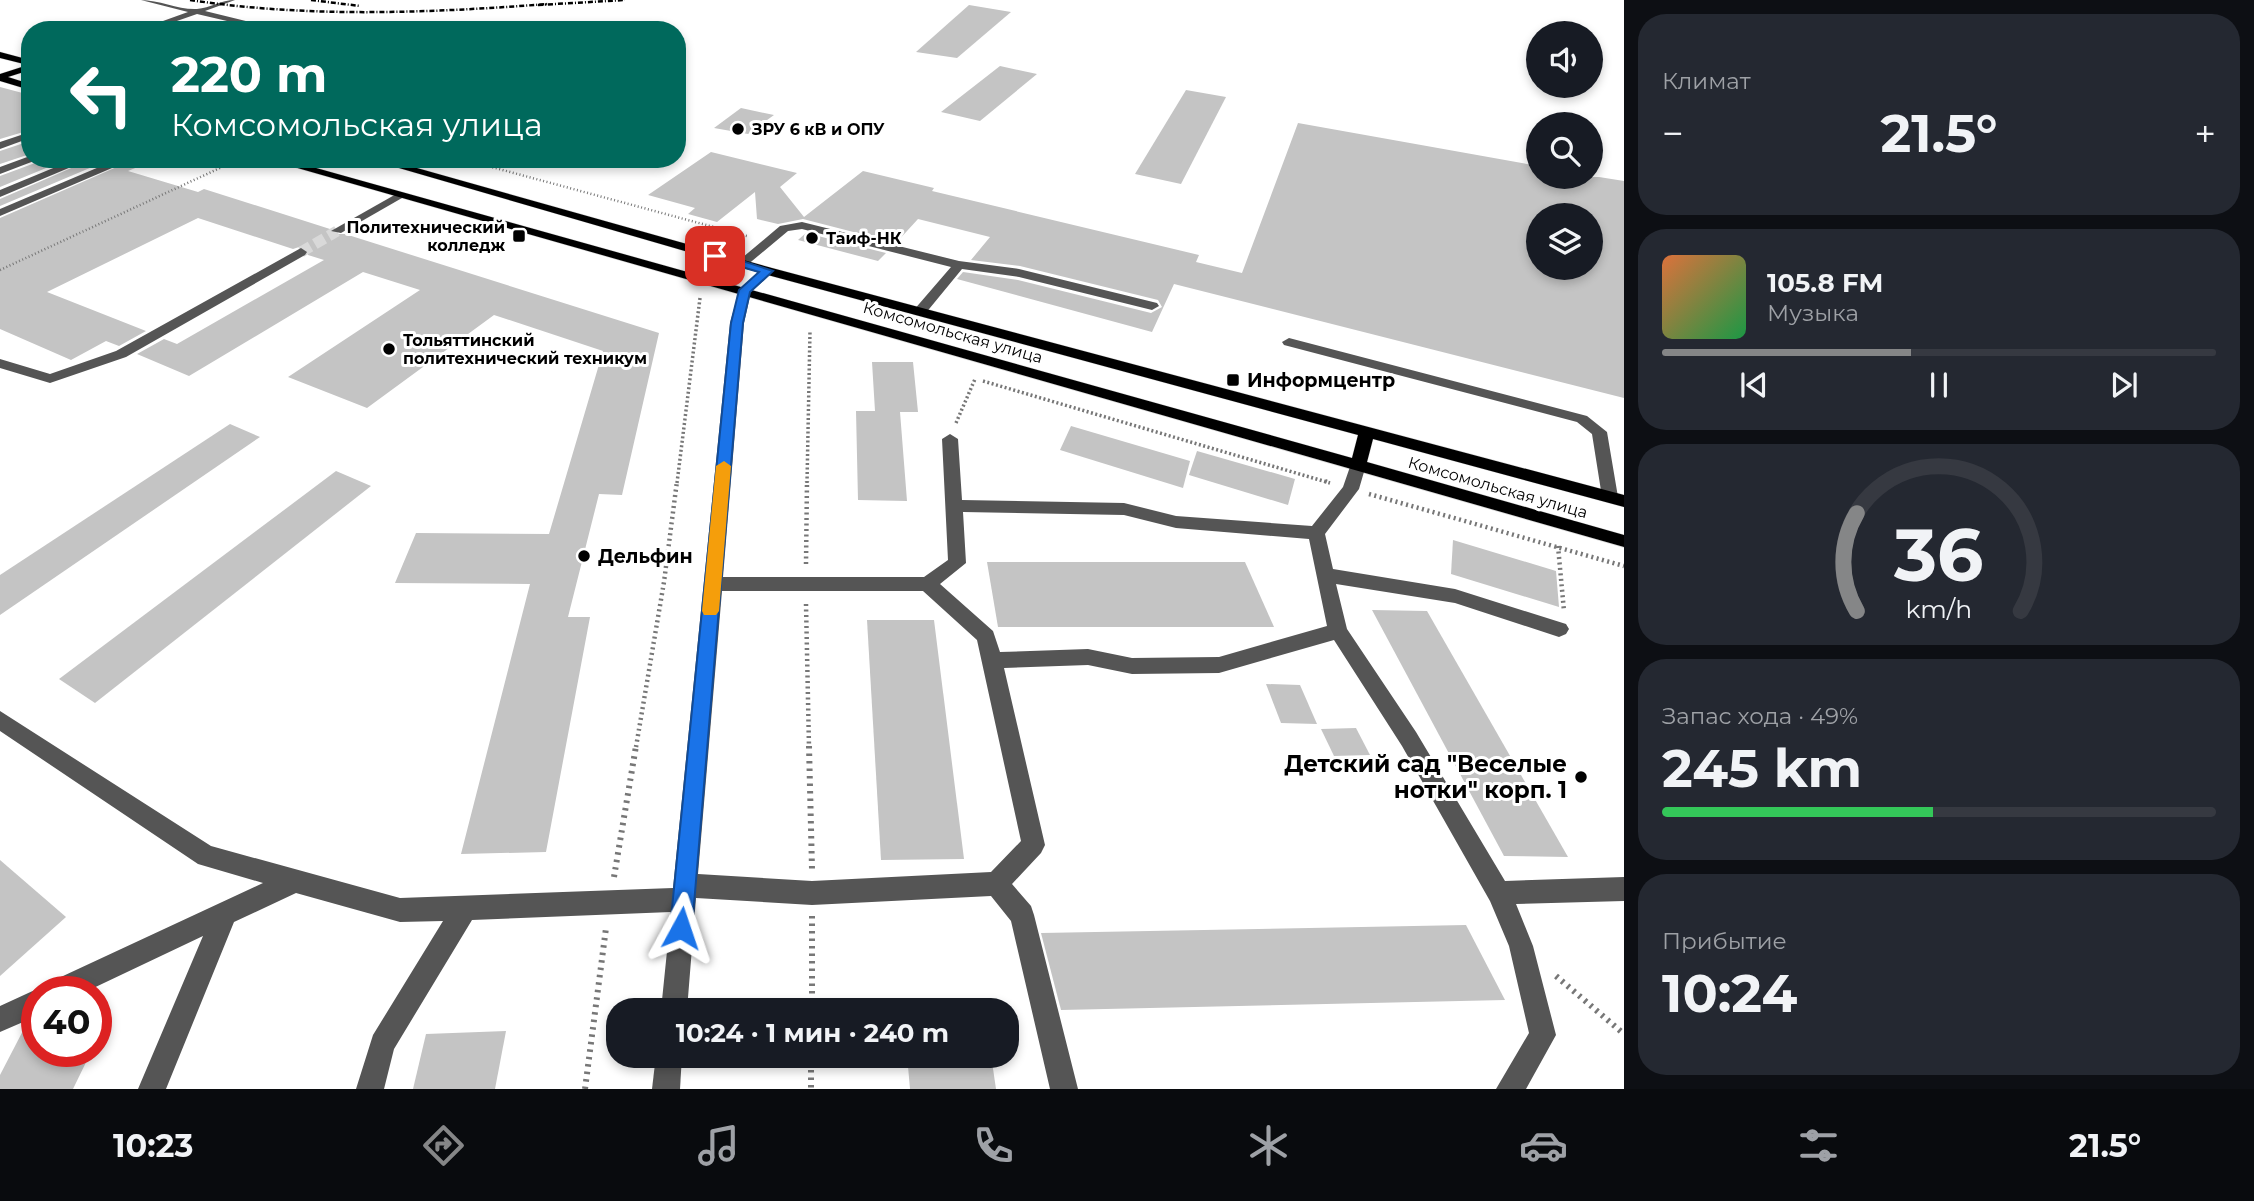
<!DOCTYPE html>
<html lang="ru">
<head>
<meta charset="utf-8">
<style>
	body { margin:0; font-family:Montserrat,sans-serif; background:#242831; color:#f1f3f6; height:100vh; display:flex; flex-direction:column; font-size:26px; white-space:nowrap }
	* { box-sizing:border-box; margin:0 }
	p { font-size:23px; color:#9ea1a6 }
	.icon { flex:none; width:38px; height:38px; fill:none; stroke:currentColor; stroke-width:2; stroke-linecap:round; stroke-linejoin:round }
	.map { position:relative; flex:1; overflow:hidden }
	.side { display:flex; flex-direction:column; gap:14px; padding:14px; background:#0d0f14; width:630px }
	.side>* { flex:none }
	.hud { position:absolute; left:21px; top:21px; width:665px; height:147px; border-radius:28px; box-shadow:0 4px 10px #0003; background:#00695c; color:#fff; overflow:hidden }
	.fabs { position:absolute; left:1526px; top:21px; display:grid; gap:14px }
	.fabs a { display:grid; place-items:center; width:77px; height:77px; border-radius:50%; background:#171b24; box-shadow:0 4px 10px #0003; font-size:35px }
	.speed { position:absolute; left:21px; top:976px; display:flex; gap:14px; font-size:35px; font-weight:700; text-align:center }
	.speed>* { display:grid; place-content:center; width:91px; height:91px; border-radius:50%; background:#171b24; box-shadow:0 4px 10px #0003; line-height:1 }
	.speed .limit { border:10px solid #d22; background:#fff; color:#111 }
	.pin { position:absolute; display:grid; place-items:center; width:60px; height:60px; color:#fff; margin:-30px; border-radius:14px; box-shadow:0 4px 10px #0006 }
	.me { position:absolute; width:77px; margin:-38px; rotate:5deg; stroke-linejoin:round; filter:drop-shadow(0 0 5px #0008) }
	.turn { display:flex; align-items:center; gap:24px; height:147px; padding:0 35px; font-size:32px }
	.turn .icon { width:91px; height:91px; stroke-width:2.5 }
	.turn b { display:block; font-size:49px; line-height:60px }
	.big { font-size:52px; font-weight:700; line-height:1.1 }
	.side .tile { flex:1; display:flex; flex-direction:column; justify-content:center; gap:10px; min-width:0; padding:0 24px; border-radius:28px; background:#242831 }
	.side .dial { align-items:center; gap:0 }
	.dial svg { height:182px; overflow:visible; fill:none; stroke:#363941; stroke-width:7; stroke-linecap:round; text-anchor:middle }
	.dial text { fill:#f1f3f6; stroke:none }
	.song { display:flex; align-items:center; gap:21px }
	.cover { width:84px; height:84px; border-radius:10px; background:linear-gradient(135deg,hsl(20 70% 55%),hsl(140 70% 35%)) }
	.played { height:7px; border-radius:4px; background:linear-gradient(90deg,#858687 45%,#363941 45%) }
	.keys { display:flex; justify-content:space-around; direction:ltr }
	.heat { display:flex; justify-content:space-between; align-items:center; font-size:38px; direction:ltr }
	.charge { height:10px; border-radius:5px; background:linear-gradient(90deg,#34c759 49%,#363941 0) }
	.trip { position:absolute; left:606px; top:998px; width:413px; height:70px; border-radius:28px; background:#171b24; box-shadow:0 4px 10px #0003; font-weight:700; line-height:70px; text-align:center }
	.dock { display:flex; height:112px; justify-content:space-around; align-items:center; background:#090b0e; color:#9ea1a6 }
	.dock .icon { width:49px; height:49px }
	.dock .current { color:#858687 }
	.dock b { font-size:32px; color:#f1f3f6 }
	main { display:flex; flex:1; min-height:0 }
	.map>svg:first-child { display:block }
</style>
</head>
<body>
<main>
<div class="map">
<svg width="1624" height="1089" viewBox="0 0 1624 1089">
	<rect width="100%" height="100%" fill="#fff"/>
	<g fill="#c4c4c4" fill-rule="evenodd">
		<polygon points="969,5 1011,12 957,58 916,52"/>
		<polygon points="1000,66 1037,74 980,121 941,112"/>
		<polygon points="0,87 30,95 30,130 0,139"/>
		<polygon points="1186,90 1226,97 1181,184 1135,174"/>
		<polygon points="741,108 774,115 748,134 714,128"/>
		<path d="M 1298,123 L 1538,166 L 1538,177 L 1599,177 L 1624,181 L 1624,398 L 1174,284 L 1152,332 L 957,279 L 963,272 L 1018,280 L 1151,313 L 1162,307 L 1158,300 L 1020,266 L 971,260 L 990,237 L 918,219 L 896,243 L 803,219 L 778,224 L 757,219 L 755,192 L 717,222 L 688,214 L 695,208 L 648,195 L 711,152 L 797,173 L 780,187 L 804,217 L 863,171 L 934,188 L 932,191 L 1199,255 L 1196,262 L 1242,273 ZM 1538,215 L 1591,215 L 1591,268 L 1538,268 Z"/>
		<polygon points="30,141 30,154 0,164 0,151"/>
		<polygon points="37,159 68,159 0,187 0,176 35,163"/>
		<polygon points="92,159 111,159 0,206 0,199"/>
		<polygon points="135,159 157,159 128,171 198,192 204,189 330,229 330,234 345,234 659,333 622,495 599,494 568,617 590,617 546,852 461,854 530,584 395,583 416,533 549,534 603,351 494,315 367,408 288,377 420,290 363,272 189,376 137,354 164,339 177,344 324,260 308,255 308,250 302,246 293,249 198,218 47,292 146,331 119,346 106,341 71,360 0,329 0,218"/>
		<polygon points="806,233 886,253 878,261 798,240"/>
		<polygon points="872,362 913,362 918,412 900,412 907,501 858,500 856,411 875,411"/>
		<polygon points="230,424 260,437 0,615 0,575"/>
		<polygon points="1071,426 1190,461 1183,488 1060,450"/>
		<polygon points="1197,451 1295,479 1288,505 1189,475"/>
		<polygon points="336,471 371,486 95,703 59,679"/>
		<polygon points="1453,540 1556,571 1559,607 1451,574"/>
		<polygon points="987,562 1245,562 1274,627 998,627"/>
		<polygon points="1372,610 1427,611 1568,857 1504,856"/>
		<polygon points="867,620 934,620 964,859 881,860"/>
		<polygon points="1266,684 1300,685 1317,724 1281,723"/>
		<polygon points="1356,728 1370,755 1334,756 1321,729"/>
		<polygon points="0,860 66,917 0,976"/>
		<polygon points="1466,925 1505,1000 1061,1010 1041,933"/>
		<polygon points="37,1019 37,1052 91,1052 73,1089 0,1089 0,1075 27,1023"/>
		<polygon points="506,1031 495,1089 413,1089 426,1034"/>
		<polygon points="907,1055 991,1055 996,1089 910,1089"/>
	</g>
	<g fill="none" stroke-linecap="round" stroke-linejoin="round">
		<polyline stroke="#d9d9d9" stroke-width="11" stroke-dasharray="11 5" stroke-linecap="butt" points="301,252 337,231"/>
		<defs>
			<g id="major">
				<polygon points="0,52 30,60 30,70 8,77 30,84 30,90 0,81 0,74 28,65 0,58"/>
				<polygon points="266,159 284,159 1352,458 1358,435 764,274 368,159 385,159 772,268 1624,495 1624,507 1373,439 1367,462 1624,535 1624,547"/>
			</g>
		</defs>
		<use href="#major" stroke="#dbdbdb" stroke-width="1"/>
		<g stroke="#777" stroke-width="2.5" stroke-dasharray="1 2.5" stroke-linecap="butt">
			<polyline points="230,159 256,167"/>
			<polyline points="462,159 747,236"/>
			<polyline points="0,270 235,161"/>
		</g>
		<g stroke="#777" stroke-width="3.5" stroke-dasharray="2 2.5" stroke-linecap="butt">
			<polyline points="983,381 1330,483"/>
			<polyline points="956,423 975,379"/>
			<polyline points="677,483 700,298"/>
			<polyline points="807,483 810,331"/>
		</g>
		<g stroke="#777" stroke-width="4.5" stroke-dasharray="2 3.5" stroke-linecap="butt">
			<polyline points="1325,481 1330,483"/>
			<polyline points="1369,494 1624,566"/>
			<polyline points="1558,546 1564,611"/>
			<polyline points="806,564 807,481"/>
			<polyline points="806,604 809,747"/>
			<polyline points="636,747 664,582 677,481"/>
		</g>
		<g stroke="#777" stroke-width="6" stroke-dasharray="2.5 5" stroke-linecap="butt">
			<polyline points="809,746 812,869"/>
			<polyline points="614,877 636,746"/>
			<polyline points="812,916 812,1010"/>
			<polyline points="1556,976 1624,1034"/>
			<polyline points="811,1055 811,1089"/>
			<polyline points="585,1089 606,928"/>
		</g>
		<g fill="#555" fill-rule="evenodd">
			<path d="M 141,0 C 159,0 179,10 197,9 C 210,8 221,0 235,0 L 205,11 L 282,30 L 266,30 L 197,14 L 151,30 L 138,30 L 188,12 Z"/>
			<polygon points="30,132 30,138 0,149 0,142"/>
			<polygon points="30,156 30,159 35,159 34,161 0,174 0,167"/>
			<polygon points="75,159 90,159 0,197 0,190"/>
			<polygon points="118,159 133,159 0,216 0,209"/>
			<polygon points="398,193 402,194 402,198 341,233 331,231"/>
			<polygon points="802,222 959,261 1019,269 1157,303 1159,306 1152,310 1019,277 962,269 925,314 920,315 913,311 951,267 802,229 788,231 746,266 738,266 736,263 780,226"/>
			<polygon points="301,248 307,252 305,255 126,357 50,383 0,368 0,359 50,374 116,351"/>
			<path d="M 768,267 L 774,271 L 751,292 L 744,323 L 723,577 L 924,577 L 948,560 L 942,439 L 950,434 L 958,439 L 962,500 L 1124,503 L 1176,516 L 1312,526 L 1343,487 L 1352,461 L 1364,461 L 1366,465 L 1359,489 L 1325,534 L 1333,569 L 1455,589 L 1566,624 L 1569,629 L 1566,634 L 1559,637 L 1455,603 L 1336,584 L 1347,629 L 1416,732 L 1505,881 L 1624,877 L 1624,901 L 1516,904 L 1533,946 L 1556,1035 L 1526,1089 L 1496,1089 L 1529,1033 L 1509,946 L 1490,901 L 1402,746 L 1334,640 L 1219,673 L 1132,674 L 1088,665 L 1004,668 L 1045,845 L 1041,853 L 1012,884 L 1031,906 L 1034,915 L 1078,1089 L 1050,1089 L 1011,921 L 991,896 L 812,905 L 696,898 L 687,1010 L 661,1010 L 671,912 L 472,920 L 394,1049 L 384,1089 L 356,1089 L 373,1035 L 443,921 L 400,922 L 296,893 L 234,922 L 166,1089 L 138,1089 L 203,936 L 85,992 L 37,992 L 37,1016 L 0,1032 L 0,1006 L 37,989 L 44,992 L 48,983 L 263,883 L 198,864 L 0,731 L 0,711 L 211,846 L 400,898 L 673,888 L 730,323 L 739,291 ZM 963,512 L 1124,515 L 1176,528 L 1309,539 L 1327,626 L 1219,657 L 1132,658 L 1088,649 L 1000,652 L 993,631 L 940,584 L 966,563 ZM 722,591 L 923,591 L 977,640 L 1021,841 L 991,872 L 812,881 L 698,874 Z"/>
			<polygon points="1289,338 1587,416 1607,432 1618,497 1610,503 1602,497 1592,434 1577,422 1284,345 1282,342"/>
			<polygon points="656,1055 682,1055 680,1089 652,1089"/>
		</g>
		<use href="#major" fill="#000" fill-rule="evenodd"/>
		<g stroke="#000" stroke-width="2.5" stroke-dasharray="5 2 1 2" stroke-linecap="butt">
			<path d="M 190,0 C 310,18 428,13 548,4"/>
			<polyline points="311,0 360,6"/>
			<polyline points="538,5 625,0"/>
		</g>
	</g>
	<polygon fill="#1a73e8" stroke="#114b97" stroke-width="2" points="715,252 773,271 750,292 743,323 692,928 689,936 681,939 673,936 670,928 731,323 739,290 759,272 711,258 709,256"/>
	<polygon fill="#f59e0b" points="724,461 731,466 719,611 716,615 704,615 702,611 716,466"/>
	<g fill="#000" stroke="#fff" stroke-width="2.5">
		<circle cx="738" cy="129" r="7"/>
		<rect x="512" y="229" width="14" height="14" rx="3.5"/>
		<circle cx="812" cy="238" r="7"/>
		<circle cx="389" cy="349" r="7"/>
		<rect x="1226" y="373" width="14" height="14" rx="3.5"/>
		<circle cx="584" cy="556" r="7"/>
		<circle cx="1581" cy="777" r="7"/>
	</g>
	<g text-anchor="middle" stroke-width="6" stroke-linejoin="round" paint-order="stroke">
		<g font-size="16" font-weight="bold" fill="#000" stroke="#fff" text-anchor="start">
			<text x="752" y="135">ЗРУ 6 кВ и ОПУ</text>
			<text x="505" y="233" text-anchor="end">Политехнический<tspan x="505" dy="18">колледж</tspan></text>
			<text x="826" y="244">Таиф-НК</text>
			<text x="403" y="346">Тольяттинский<tspan x="403" dy="18">политехнический техникум</tspan></text>
		</g>
		<g font-size="16" fill="#000" stroke="#fff">
			<text transform="translate(953 332) rotate(16)" y="6">Комсомольская улица</text>
			<text transform="translate(1498 487) rotate(16)" y="6">Комсомольская улица</text>
		</g>
		<g font-size="19" font-weight="bold" fill="#000" stroke="#fff" text-anchor="start">
			<text x="1247" y="387">Информцентр</text>
			<text x="598" y="563">Дельфин</text>
		</g>
		<g font-size="23" font-weight="bold" fill="#000" stroke="#fff" text-anchor="end">
			<text x="1567" y="772">Детский сад "Веселые<tspan x="1567" dy="26">нотки" корп. 1</tspan></text>
		</g>
	</g>
</svg>
<div class="fabs">
<a><svg class="icon" aria-label="sound" viewBox="0 0 24 24"><path d="M4 9h4l5-4v14l-5-4H4zM17 9q2 3 0 6"/></svg></a>
<a><svg class="icon" aria-label="search" viewBox="0 0 24 24"><circle cx="10" cy="10" r="6"/><path d="M15 15l6 6"/></svg></a>
<a><svg class="icon" aria-label="layers" viewBox="0 0 24 24"><path d="M12 4l9 5-9 5-9-5zM3 14l9 5 9-5"/></svg></a>
</div>
<div class="speed"><div class="limit">40</div></div>
<div class="pin" style="left:715px;top:256px;background:#d93025"><svg class="icon" aria-label="arrive" viewBox="0 0 24 24"><path d="M6 21V4h12l-3 4 3 4H6"/></svg></div>
<svg class="me" style="left:681px;top:928px" viewBox="-20 -20 40 40"><path d="M0-17L14 15 0 8-14 15z" fill="#1a73e8" stroke="#fff" stroke-width="4"/></svg>
<div class="trip">10:24 · 1 мин · 240 m</div>
<div class="hud">
<div class="turn"><svg class="icon" aria-label="left" viewBox="0 0 24 24"><path d="M17 20v-9H6M10 6l-5 5 5 5"/></svg><div><b>220 m</b>Комсомольская улица</div></div>
</div>
</div>
<section class="side">
<div class="tile"><p>Климат</p>
<div class="heat"><a>−</a><b class="big">21.5°</b><a>+</a></div>
</div>
<div class="tile">
<div class="song"><i class="cover"></i><div><b>105.8 FM</b><p>Музыка</p></div></div>
<div class="played"></div>
<div class="keys"><svg class="icon" aria-label="previous" viewBox="0 0 24 24"><path d="M18 5L8 12l10 7zM5 5v14"/></svg><svg class="icon" aria-label="pause" viewBox="0 0 24 24"><path d="M8 5v14M16 5v14"/></svg><svg class="icon" aria-label="next" viewBox="0 0 24 24"><path d="M6 5l10 7-10 7zM19 5v14"/></svg></div>
</div>
<div class="tile dial"><svg viewBox="0 0 100 80">
<path d="M14 69A42 42 0 1 1 86 69"/>
<path d="M14 69A42 42 0 0 1 14 26" stroke="#858687"/>
<text x="50" y="56" font-size="32" font-weight="700">36</text>
<text x="50" y="72" font-size="11">km/h</text>
</svg></div>
<div class="tile"><p>Запас хода · 49%</p><b class="big">245 km</b><div class="charge"></div></div>
<div class="tile"><p>Прибытие</p><b class="big">10:24</b></div>
</section>
</main>
<nav class="dock">
<b>10:23</b>
<svg class="icon current" aria-label="directions" viewBox="0 0 24 24"><path d="M12 3l9 9-9 9-9-9zM9 14v-3h6M13 9l2 2-2 2"/></svg>
<svg class="icon" aria-label="music" viewBox="0 0 24 24"><path d="M9 18V5l10-2v13"/><circle cx="6" cy="18" r="3"/><circle cx="16" cy="16" r="3"/></svg>
<svg class="icon" aria-label="phone" viewBox="0 0 24 24"><path d="M5 4h4l2 5-3 2q2 4 5 5l2-3 5 2v4C11 20 4 13 5 4z"/></svg>
<svg class="icon" aria-label="climate" viewBox="0 0 24 24"><path d="M12 3v18M4 7l16 10M4 17L20 7"/></svg>
<svg class="icon" aria-label="car" viewBox="0 0 24 24"><path d="M5 17H2v-5l4-1 3-4h7l3 4 3 1v5h-3M9 17h6M6 11h13"/><circle cx="7" cy="17" r="2"/><circle cx="17" cy="17" r="2"/></svg>
<svg class="icon" aria-label="filters" viewBox="0 0 24 24"><path d="M4 7h16M4 17h16"/><circle cx="9" cy="7" r="2"/><circle cx="15" cy="17" r="2"/></svg>
<b>21.5°</b>
</nav>
</body>
</html>
